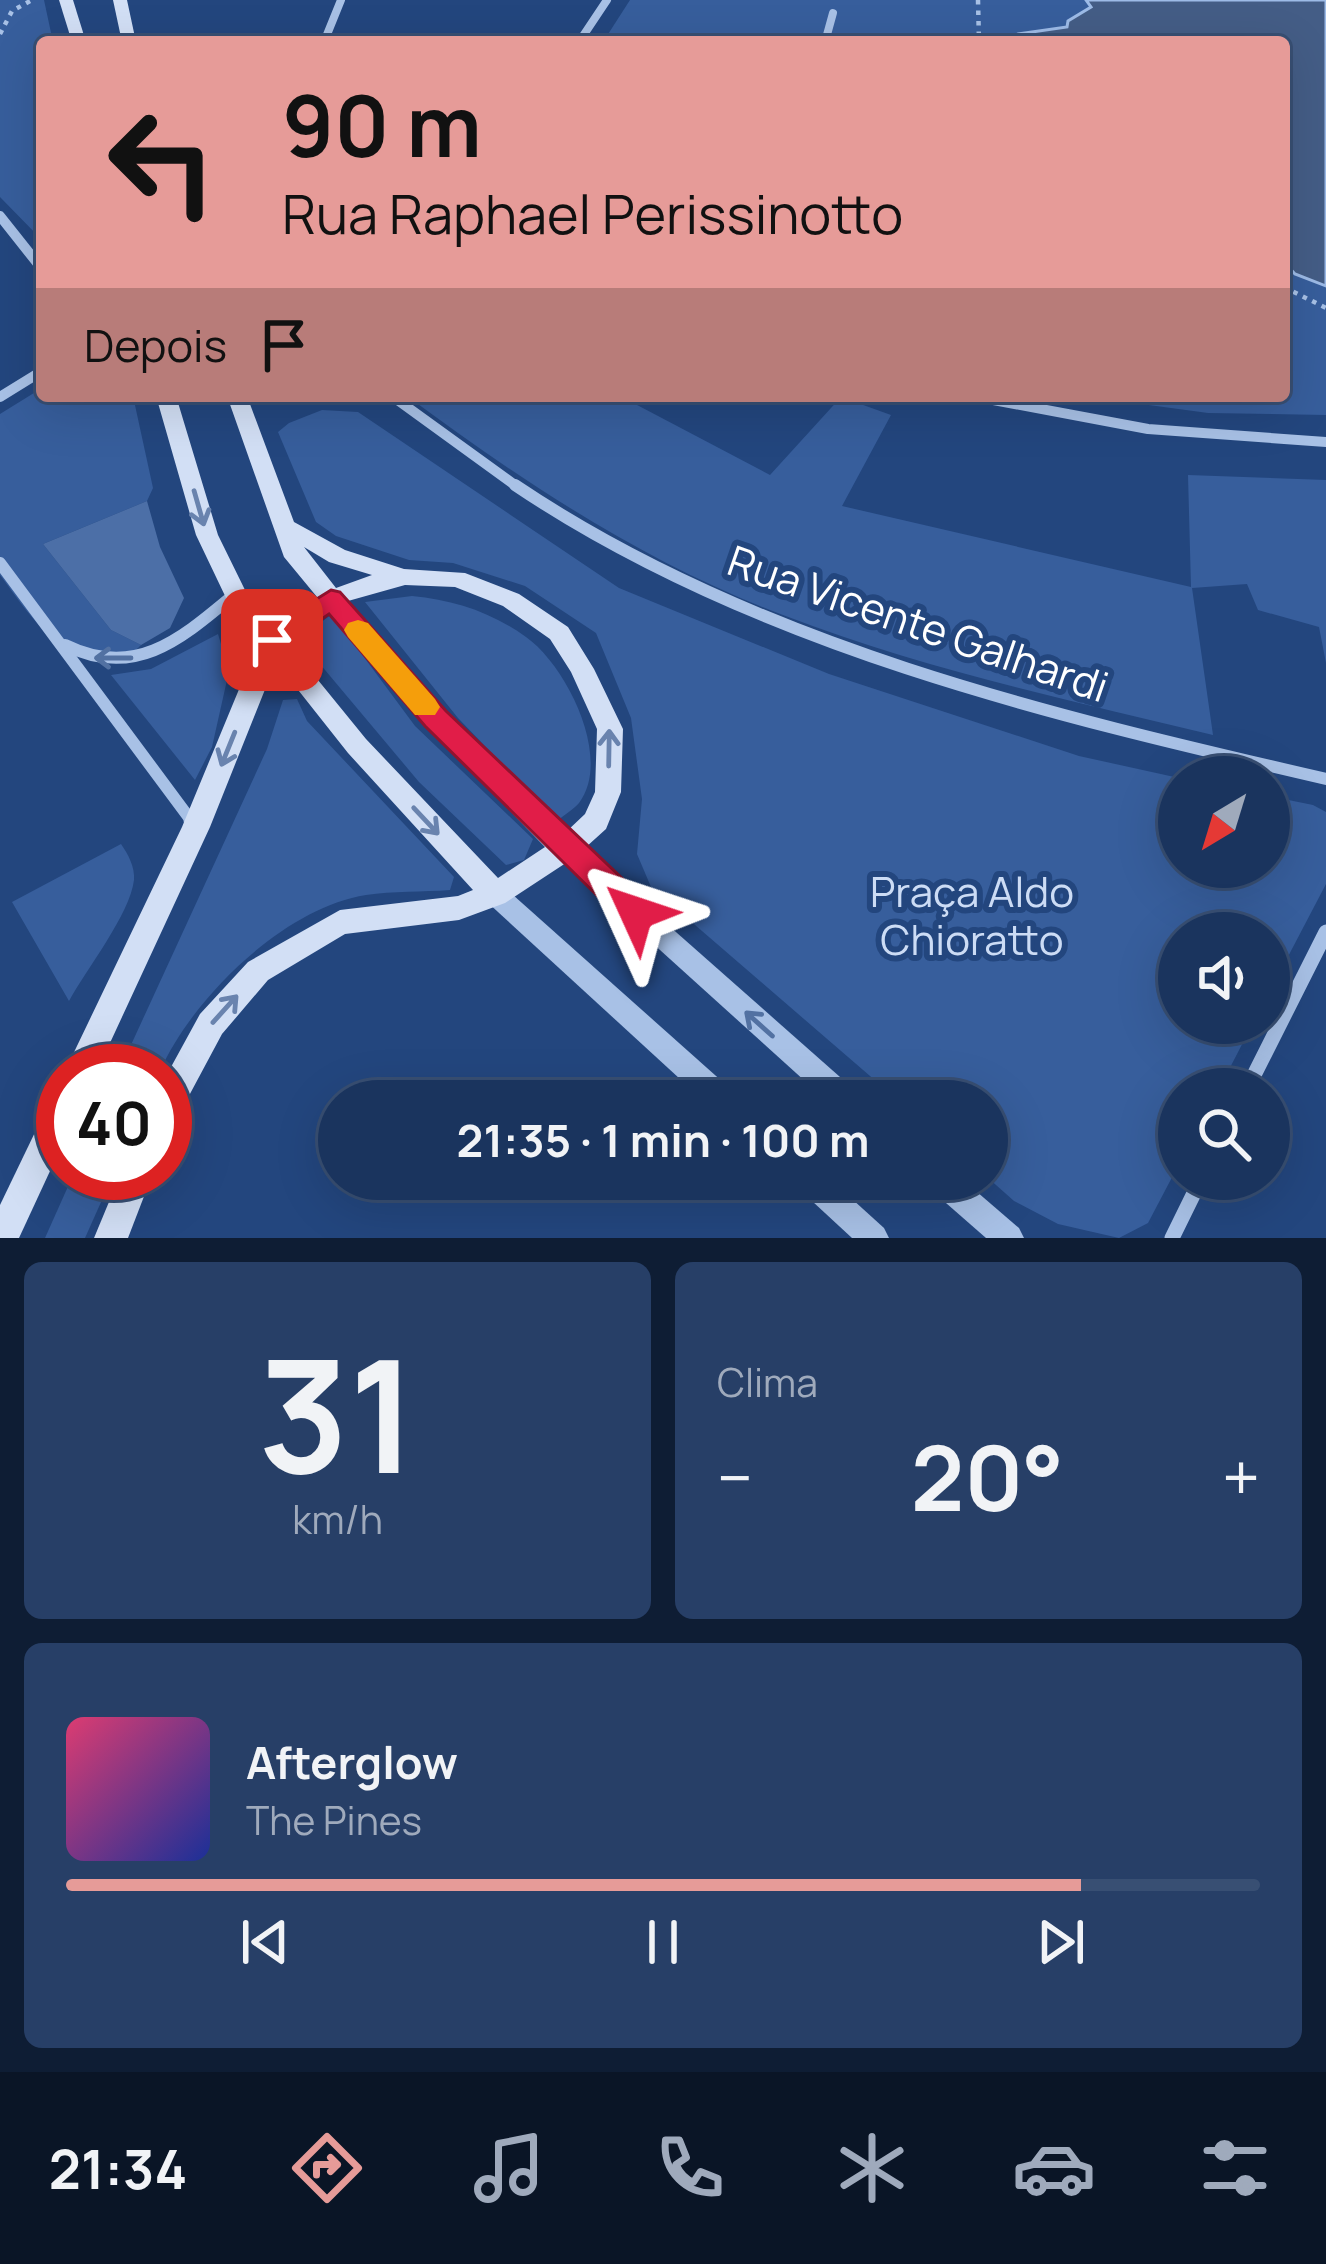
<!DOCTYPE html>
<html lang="pt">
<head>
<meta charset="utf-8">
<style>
	body { margin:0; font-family:Manrope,sans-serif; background:#273f67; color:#f1f3f6; height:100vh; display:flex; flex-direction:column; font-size:45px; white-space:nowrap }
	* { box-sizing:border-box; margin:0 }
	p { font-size:39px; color:#9faabc }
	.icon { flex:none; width:66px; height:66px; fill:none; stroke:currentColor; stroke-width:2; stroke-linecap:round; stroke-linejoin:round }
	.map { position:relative; height:1238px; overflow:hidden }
	.panel { display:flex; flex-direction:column; gap:24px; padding:24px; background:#0e1d34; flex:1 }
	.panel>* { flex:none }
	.hud { position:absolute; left:36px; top:36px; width:1254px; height:366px; border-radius:12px; box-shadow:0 12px 48px #0002,0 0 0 3px #384f73; background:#e69b98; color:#111; overflow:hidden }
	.needle { width:78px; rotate:218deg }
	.buttons { position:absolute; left:1158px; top:756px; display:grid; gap:24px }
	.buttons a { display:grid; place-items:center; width:132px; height:132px; border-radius:50%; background:#1a345e; box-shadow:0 12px 48px #0002,0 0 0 3px #384f73; font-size:60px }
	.speed { position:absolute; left:36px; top:1044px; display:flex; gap:24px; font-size:60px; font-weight:700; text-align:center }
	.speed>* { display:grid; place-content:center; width:156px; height:156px; border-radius:50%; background:#1a345e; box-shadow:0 12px 48px #0002,0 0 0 3px #384f73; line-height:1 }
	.speed .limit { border:18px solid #d22; background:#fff; color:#111 }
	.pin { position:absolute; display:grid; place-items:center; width:102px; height:102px; color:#fff; margin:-51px; border-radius:24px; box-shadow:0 6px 18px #0006 }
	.me { position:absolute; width:132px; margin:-66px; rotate:312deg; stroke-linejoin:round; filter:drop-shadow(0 0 9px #0008) }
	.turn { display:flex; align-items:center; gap:42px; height:252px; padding:0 48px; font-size:54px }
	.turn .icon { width:156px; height:156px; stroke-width:2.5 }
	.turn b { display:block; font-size:84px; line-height:102px }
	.then { display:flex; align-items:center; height:114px; padding:0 48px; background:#0003; gap:24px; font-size:45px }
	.big { font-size:90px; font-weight:700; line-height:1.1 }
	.panel .tile { flex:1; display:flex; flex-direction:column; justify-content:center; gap:18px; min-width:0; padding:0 42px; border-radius:18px; background:#273f67 }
	.panel .dial { align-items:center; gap:0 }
	.dial b { font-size:156px; line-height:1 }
	.song { display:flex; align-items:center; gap:36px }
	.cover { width:144px; height:144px; border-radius:18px; background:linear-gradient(135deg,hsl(340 70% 55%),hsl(230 70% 35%)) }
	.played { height:12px; border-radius:6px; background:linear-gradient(90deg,#e69b98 85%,#384f73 85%) }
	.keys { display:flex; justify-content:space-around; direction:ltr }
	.heat { display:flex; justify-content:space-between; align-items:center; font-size:66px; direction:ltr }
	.panel .tiles { flex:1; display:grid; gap:24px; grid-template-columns:1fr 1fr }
	.tile:last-child { grid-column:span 2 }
	.trip { position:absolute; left:318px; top:1080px; width:690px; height:120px; border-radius:60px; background:#1a345e; box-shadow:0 12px 48px #0002,0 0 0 3px #384f73; font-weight:700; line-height:120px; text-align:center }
	.menu { display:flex; height:192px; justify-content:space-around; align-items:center; background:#0a1526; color:#9faabc }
	.menu .icon { width:84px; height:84px }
	.menu .active { color:#e69b98 }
	.menu b { font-size:54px; color:#f1f3f6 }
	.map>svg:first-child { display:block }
</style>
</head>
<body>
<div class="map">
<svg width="1326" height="1238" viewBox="0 0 1326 1238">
	<rect width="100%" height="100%" fill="#23467e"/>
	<g fill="#375e9c">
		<polygon points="0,0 44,0 53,42 42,42 42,240 0,197"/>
		<polygon points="630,0 1326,0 1326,415 1208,413 1082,396 1284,396 1284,42 603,42"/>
		<path d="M 42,388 L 42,396 L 133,396 L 153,488 L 147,501 L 43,544 L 111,630 L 141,645 L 128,658 C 60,664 37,625 0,575 L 0,414 Z"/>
		<path d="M 407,396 L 620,396 L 770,475 L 841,397 L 891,415 L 842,506 L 1191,587 L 1188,475 L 1326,480 L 1326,663 L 1319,627 L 1258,610 L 1247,584 L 1192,588 L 1213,735 C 1068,700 923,669 783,615 C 647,564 523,482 407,396 Z"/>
		<polygon points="322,410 358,412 619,588 829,674 1079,756 1179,778 1179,867 1269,867 1269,796 1313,805 1326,812 1326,884 1269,993 1269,933 1179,933 1179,1023 1253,1023 1219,1089 1179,1089 1179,1164 1148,1223 1119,1238 1058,1224 1014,1201 987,1177 987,1101 899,1101 651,887 637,854 642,799 631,718 596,633 525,586 453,563 409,560 336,536 316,522 278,432 289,423"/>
		<path d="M 412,596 C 454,600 491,612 526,637 C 566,665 613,758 579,803 C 574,809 564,815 557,821 L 458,718 L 365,602 Z"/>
		<polygon points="332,614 415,726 533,839 524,860 506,865 419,782 299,639"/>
		<polygon points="218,634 229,671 212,747 195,780 111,675 151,669"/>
		<path d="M 297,699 L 307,721 L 454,877 L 450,890 C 422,892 393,891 366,895 C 284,908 193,997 160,1071 L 119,1071 L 267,749 L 283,700 Z"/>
		<path d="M 121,844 C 128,854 135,867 134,880 C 130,914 86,970 69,1001 L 12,902 Z"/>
		<polygon points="74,1173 114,1173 85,1238 45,1238"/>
	</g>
	<polygon fill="#445d86" stroke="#9dbbe7" stroke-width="3" points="1086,0 1326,0 1326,286 1295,274 1284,262 1284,42 1000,42 1018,34 1067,27 1068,21 1091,7"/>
	<polygon fill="#4c6fa7" points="147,501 160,547 184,598 170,628 141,645 111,630 43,544"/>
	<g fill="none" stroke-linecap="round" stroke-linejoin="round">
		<g stroke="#a8c1e6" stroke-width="4.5" stroke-dasharray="4.5 6" stroke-linecap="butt">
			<polyline points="978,0 979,42"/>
			<polyline points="0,34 12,11 32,0"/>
			<polyline points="1284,287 1326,308"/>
		</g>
		<g stroke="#a8c1e6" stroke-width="8">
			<polyline points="324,42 341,0"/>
			<polyline points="579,42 607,0"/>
			<polyline points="825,42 833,13"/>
		</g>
		<g stroke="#a8c1e6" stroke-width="10">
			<polyline points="0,216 42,269"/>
			<polyline points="392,396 519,488"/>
			<polyline points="972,396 1148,429 1326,442"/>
			<polyline points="0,397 42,371"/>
		</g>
		<g stroke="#a8c1e6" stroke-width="12">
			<path d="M 515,485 C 754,646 1050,715 1326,779"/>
			<polyline points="0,563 193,823"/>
			<path d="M 65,645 C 136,680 182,638 235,594"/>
		</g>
		<g stroke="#a8c1e6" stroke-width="15">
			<polyline points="191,820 196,827"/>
			<polyline points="1247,1089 1326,932"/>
			<polyline points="1172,1238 1201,1179"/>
		</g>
		<g fill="#a8c1e6" fill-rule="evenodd">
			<polygon points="565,839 574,842 857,1092 861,1101 827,1101 556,856 553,849 556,842"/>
			<polygon points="495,883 504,887 734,1092 738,1101 704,1101 486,901 483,894 486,887"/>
			<polygon points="795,1179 830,1179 884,1228 889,1238 852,1238 799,1189"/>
			<polygon points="926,1179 962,1179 1019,1228 1024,1238 986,1238 930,1189"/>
		</g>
		<g fill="#d2dff5" fill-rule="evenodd">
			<polygon points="59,0 73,0 86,42 72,42"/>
			<polygon points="113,0 127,0 136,42 122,42"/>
			<path d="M 156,396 L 176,396 L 218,535 L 245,590 L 274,626 L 317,597 L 284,557 L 227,396 L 247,396 L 294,522 L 345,550 L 404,569 L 465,573 L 519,594 L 568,627 L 594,669 L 623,729 L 621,792 L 606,829 L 575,857 L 505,903 L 459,920 L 345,934 L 268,980 L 222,1034 L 176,1120 L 165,1124 L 165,1078 L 200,1014 L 248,962 L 340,910 L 458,896 L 473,890 L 348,753 L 276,662 L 210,827 L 97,1071 L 65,1071 L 182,827 L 259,641 L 227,600 L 196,535 ZM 304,547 L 329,562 L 372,575 L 336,588 ZM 405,585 L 455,587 L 503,606 L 550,639 L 571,672 L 597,729 L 595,792 L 585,814 L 566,832 L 444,711 L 348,601 ZM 330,612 L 426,725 L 545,847 L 498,878 L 366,739 L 287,642 Z"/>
			<polygon points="63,1093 63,1143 19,1238 0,1238 0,1205 52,1097"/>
			<polygon points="121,1173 153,1173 128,1238 94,1238"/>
		</g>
	</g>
	<defs><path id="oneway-shaft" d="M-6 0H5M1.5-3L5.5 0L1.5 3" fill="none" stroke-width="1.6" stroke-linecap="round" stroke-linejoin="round" transform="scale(3)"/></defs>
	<g stroke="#6983ae">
		<use href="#oneway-shaft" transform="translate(199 508) rotate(74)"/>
		<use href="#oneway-shaft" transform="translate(609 748) rotate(-89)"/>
		<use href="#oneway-shaft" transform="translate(228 749) rotate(112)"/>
		<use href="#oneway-shaft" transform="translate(426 821) rotate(47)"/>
		<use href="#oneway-shaft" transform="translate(225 1009) rotate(-48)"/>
	</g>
	<g stroke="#5271a2">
		<use href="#oneway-shaft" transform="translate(113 658) rotate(-180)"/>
		<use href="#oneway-shaft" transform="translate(759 1024) rotate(-138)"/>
	</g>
	<polygon fill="#e11d48" stroke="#92132f" stroke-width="3" points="331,590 340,592 446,711 648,903 653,913 648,923 636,927 625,923 425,726 329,614 282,647 262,647 258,640 262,633"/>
	<polygon fill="#f59e0b" points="358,620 368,623 435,699 440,707 435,715 415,715 348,637 344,630 348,623"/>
	<g text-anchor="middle" stroke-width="12" stroke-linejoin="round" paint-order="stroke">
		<g font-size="42" fill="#fff" stroke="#23467e">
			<text transform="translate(918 624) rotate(19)" y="15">Rua Vicente Galhardi</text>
		</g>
		<g font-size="42" fill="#ccdcf5" stroke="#23467e">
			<text x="972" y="907">Praça Aldo<tspan x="972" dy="48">Chioratto</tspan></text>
		</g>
	</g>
</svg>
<div class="buttons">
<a><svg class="needle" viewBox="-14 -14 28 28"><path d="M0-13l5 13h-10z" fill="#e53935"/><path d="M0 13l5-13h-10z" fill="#9faabc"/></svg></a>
<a><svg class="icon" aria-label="sound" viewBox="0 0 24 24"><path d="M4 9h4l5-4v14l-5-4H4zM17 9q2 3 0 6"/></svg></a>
<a><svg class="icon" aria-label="search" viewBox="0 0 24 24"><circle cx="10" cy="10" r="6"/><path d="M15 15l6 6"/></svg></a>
</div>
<div class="speed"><div class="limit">40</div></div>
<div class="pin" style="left:272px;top:640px;background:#d93025"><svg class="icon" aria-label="arrive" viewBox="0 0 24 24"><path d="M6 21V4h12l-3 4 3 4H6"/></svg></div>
<svg class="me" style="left:636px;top:913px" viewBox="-20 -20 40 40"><path d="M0-17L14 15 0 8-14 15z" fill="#e11d48" stroke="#fff" stroke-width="4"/></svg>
<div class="trip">21:35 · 1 min · 100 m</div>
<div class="hud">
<div class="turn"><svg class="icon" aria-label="left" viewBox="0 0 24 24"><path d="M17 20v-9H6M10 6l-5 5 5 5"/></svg><div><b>90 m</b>Rua Raphael Perissinotto</div></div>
<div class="then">Depois<svg class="icon" aria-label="arrive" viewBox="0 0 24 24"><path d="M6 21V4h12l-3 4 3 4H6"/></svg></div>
</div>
</div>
<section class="panel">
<div class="tiles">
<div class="tile dial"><b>31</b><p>km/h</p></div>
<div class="tile"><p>Clima</p>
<div class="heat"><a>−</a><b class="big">20°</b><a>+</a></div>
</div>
<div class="tile">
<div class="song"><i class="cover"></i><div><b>Afterglow</b><p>The Pines</p></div></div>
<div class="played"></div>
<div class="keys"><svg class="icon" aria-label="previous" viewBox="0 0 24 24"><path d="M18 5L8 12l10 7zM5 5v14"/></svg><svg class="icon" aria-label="pause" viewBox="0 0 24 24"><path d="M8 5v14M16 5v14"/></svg><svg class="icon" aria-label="next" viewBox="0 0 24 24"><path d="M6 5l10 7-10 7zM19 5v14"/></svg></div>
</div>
</div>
</section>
<nav class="menu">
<b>21:34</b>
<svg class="icon active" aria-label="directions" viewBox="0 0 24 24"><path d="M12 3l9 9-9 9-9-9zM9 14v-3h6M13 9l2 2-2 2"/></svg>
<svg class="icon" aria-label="music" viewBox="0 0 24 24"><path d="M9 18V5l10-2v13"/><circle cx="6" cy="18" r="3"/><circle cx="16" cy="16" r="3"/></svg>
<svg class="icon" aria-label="phone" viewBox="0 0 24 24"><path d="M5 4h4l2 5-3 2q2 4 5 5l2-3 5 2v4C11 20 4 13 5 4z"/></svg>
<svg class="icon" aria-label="climate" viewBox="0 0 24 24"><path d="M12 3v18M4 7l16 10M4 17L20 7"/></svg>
<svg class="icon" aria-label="car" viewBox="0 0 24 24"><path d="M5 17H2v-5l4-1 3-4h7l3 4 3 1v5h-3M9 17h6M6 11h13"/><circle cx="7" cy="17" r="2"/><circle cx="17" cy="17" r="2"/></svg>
<svg class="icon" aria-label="filters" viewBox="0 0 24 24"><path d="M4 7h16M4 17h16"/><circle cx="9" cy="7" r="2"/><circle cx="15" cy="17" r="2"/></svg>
</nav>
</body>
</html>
